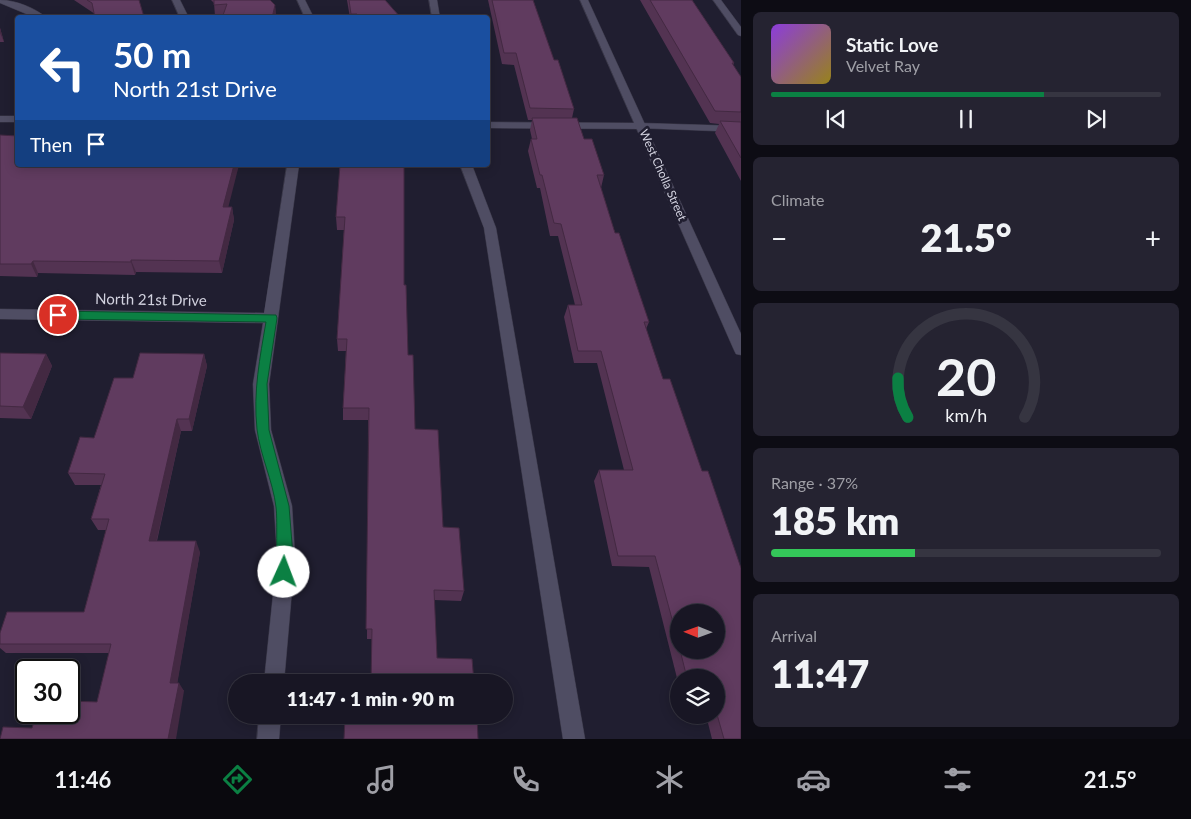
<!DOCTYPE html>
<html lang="en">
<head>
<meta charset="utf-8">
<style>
	body { margin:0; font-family:Lato,sans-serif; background:#252331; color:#f1f3f6; height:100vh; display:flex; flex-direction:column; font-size:19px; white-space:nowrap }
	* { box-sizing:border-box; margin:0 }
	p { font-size:16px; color:#9f9fa6 }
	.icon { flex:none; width:28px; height:28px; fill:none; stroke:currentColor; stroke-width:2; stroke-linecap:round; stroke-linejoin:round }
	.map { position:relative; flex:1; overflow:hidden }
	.side { display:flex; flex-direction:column; gap:12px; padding:12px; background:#0d0c14; width:450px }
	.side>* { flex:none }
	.hud { position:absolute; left:15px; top:15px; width:475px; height:152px; border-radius:5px; box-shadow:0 2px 12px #0003,0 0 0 1px #363541; background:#1a4fa0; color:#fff; overflow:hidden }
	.needle { width:32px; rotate:271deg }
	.fabs { position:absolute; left:670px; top:604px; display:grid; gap:10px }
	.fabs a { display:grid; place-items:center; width:55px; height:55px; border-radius:50%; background:#181624; box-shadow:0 2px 12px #0003,0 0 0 1px #363541; font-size:25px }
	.speed { position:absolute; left:15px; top:659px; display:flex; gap:10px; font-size:25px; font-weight:700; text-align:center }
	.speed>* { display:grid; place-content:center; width:65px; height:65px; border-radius:50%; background:#181624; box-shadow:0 2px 12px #0003,0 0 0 1px #363541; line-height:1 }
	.speed .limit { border:2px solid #111; border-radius:8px; background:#fff; color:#111 }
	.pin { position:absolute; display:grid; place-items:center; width:42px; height:42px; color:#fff; margin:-21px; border:2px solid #fff; border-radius:50%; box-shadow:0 1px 5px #0007 }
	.me { position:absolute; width:55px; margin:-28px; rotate:2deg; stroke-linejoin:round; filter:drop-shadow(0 0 4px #0008) }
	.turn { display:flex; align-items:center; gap:18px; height:105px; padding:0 15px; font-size:22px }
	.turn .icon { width:65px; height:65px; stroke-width:2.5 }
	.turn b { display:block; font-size:35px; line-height:42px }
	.then { display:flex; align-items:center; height:48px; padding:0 15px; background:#0003; gap:10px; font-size:19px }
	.big { font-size:38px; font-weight:800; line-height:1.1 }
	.side .widget { flex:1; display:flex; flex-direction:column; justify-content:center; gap:8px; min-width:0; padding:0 18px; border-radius:8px; background:#252331 }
	.side .dial { align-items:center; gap:0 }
	.dial svg { height:130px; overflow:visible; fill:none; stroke:#363541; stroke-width:7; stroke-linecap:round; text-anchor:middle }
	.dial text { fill:#f1f3f6; stroke:none }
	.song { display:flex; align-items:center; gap:15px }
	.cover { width:60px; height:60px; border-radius:8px; background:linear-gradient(135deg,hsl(270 70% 55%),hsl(50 70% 35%)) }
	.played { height:5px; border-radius:2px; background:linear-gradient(90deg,#0b8043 70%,#363541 70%) }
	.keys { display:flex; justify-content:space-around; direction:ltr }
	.heat { display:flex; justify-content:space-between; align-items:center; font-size:28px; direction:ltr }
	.charge { height:8px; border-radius:4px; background:linear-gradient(90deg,#34c759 37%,#363541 0) }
	.trip { position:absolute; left:228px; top:674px; width:285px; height:50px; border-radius:25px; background:#181624; box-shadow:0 2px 12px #0003,0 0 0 1px #363541; font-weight:800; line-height:50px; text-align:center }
	.dock { display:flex; height:80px; justify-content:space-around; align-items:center; background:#0a090e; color:#9f9fa6 }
	.dock .icon { width:35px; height:35px }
	.dock .current { color:#0b8043 }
	.dock b { font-size:22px; color:#f1f3f6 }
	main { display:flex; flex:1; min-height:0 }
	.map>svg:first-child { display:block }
</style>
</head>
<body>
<main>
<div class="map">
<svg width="741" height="739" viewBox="0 0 741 739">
	<rect width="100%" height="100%" fill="#201e30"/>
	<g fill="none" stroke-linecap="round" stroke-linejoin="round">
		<defs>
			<g id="lane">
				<polygon points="172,0 180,0 189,18 180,18"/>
				<polygon points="429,0 437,0 440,18 432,18"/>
				<polygon points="713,0 721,0 741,27 741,36 738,35"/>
				<polygon points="641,123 741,126 741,132 637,128 636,126"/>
				<polygon points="460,165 472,165 496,228 585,739 563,739 484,228"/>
			</g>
			<g id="street">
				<path d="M 0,0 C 16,0 35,8 47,18 L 36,18 L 0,3 Z"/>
				<polygon points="297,0 305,0 314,18 305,18"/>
				<rect x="0" y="116" width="18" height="6"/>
				<polygon points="488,122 641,123 646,126 641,129 488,128"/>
				<polygon points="287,165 299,165 269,384 271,430 292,506 295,556 284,682 264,682 277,556 274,506 255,430 253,384 263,323 0,319 0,309 264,313"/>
				<polygon points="259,715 281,715 279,739 257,739"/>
			</g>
			<polygon id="secondary" points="580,0 588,0 741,334 741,355 736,354 734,350"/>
		</defs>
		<use href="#lane" stroke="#3a3848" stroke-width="1"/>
		<use href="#street" stroke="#3a3848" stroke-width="1"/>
		<use href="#secondary" stroke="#3a3848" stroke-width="1"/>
		<use href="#lane" fill="#4f4d63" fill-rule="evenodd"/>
		<use href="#street" fill="#4f4d63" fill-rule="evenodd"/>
		<use href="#secondary" fill="#4f4d63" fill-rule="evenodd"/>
	</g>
	<g fill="#533352" fill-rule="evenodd">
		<polygon points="74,0 139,0 95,14"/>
		<polygon points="211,0 270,0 275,5 276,18 222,18 223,15 215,16 214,3"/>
		<polygon points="347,0 385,0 401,18 350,18"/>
		<path d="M 488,0 L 533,0 L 554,60 L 574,109 L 572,118 L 604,175 L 601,188 L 615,233 L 649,322 L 646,329 L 741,739 L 712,739 L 706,715 L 716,715 L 716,678 L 679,678 L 679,686 L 649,567 L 612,566 L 594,481 L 599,470 L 624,470 L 597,363 L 574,363 L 564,317 L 568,305 L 575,305 L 558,236 L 550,236 L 540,188 L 537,188 L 528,151 L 531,139 L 532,139 L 530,130 L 532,120 L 528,120 L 514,65 L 502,64 ZM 679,612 L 716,650 L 679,650 Z"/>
		<polygon points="640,0 692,0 734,63 733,65 741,77 741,181 715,133 719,124 710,123"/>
		<polygon points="0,28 4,42 0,42"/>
		<polygon points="0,135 18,165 229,207 232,207 234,220 222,273 136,272 135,275 38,273 37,277 0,276"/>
		<polygon points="340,165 404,285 408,355 415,429 443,527 464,591 461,601 434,600 437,658 474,682 372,639 367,639 368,420 343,420 343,408 346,351 338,351 337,339 344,230 337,230 336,217"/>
		<polygon points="0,353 46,354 52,366 31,419 0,418"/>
		<polygon points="204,354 207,366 192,431 181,431 157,541 200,552 177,683 184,691 32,728 97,702 109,653 6,653 0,648 0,633 84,612 106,530 98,530 91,519 101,485 75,485 68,473 94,438"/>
	</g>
	<g fill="#432942">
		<polygon points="275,5 276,18 272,18"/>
		<polygon points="0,28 4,42 0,33"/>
		<polygon points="234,165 239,165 225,220 223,207"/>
		<polygon points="232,207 234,220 222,273 219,261"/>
		<polygon points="131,260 136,272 135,275 131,262"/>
		<polygon points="33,261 38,273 37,277 31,264"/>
		<polygon points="46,354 52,366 31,419 23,407"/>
		<polygon points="204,354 207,366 192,431 189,419"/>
		<polygon points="177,419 181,431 154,552 149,541"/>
		<polygon points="196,541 200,552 176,691 170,683"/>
		<polygon points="179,683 184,691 176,739 168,739"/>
	</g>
	<g fill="#603b5f" stroke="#432942">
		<polygon points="87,0 139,0 144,17 138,18 95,18 92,3"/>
		<polygon points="214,0 270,0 275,5 272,18 222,18 227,4 214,5"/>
		<polygon points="349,0 385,0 401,18 357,18 357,14 351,14"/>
		<polygon points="492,0 533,0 554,60 558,60 574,109 530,108 516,53 504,53"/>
		<polygon points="650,0 692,0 734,63 732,63 741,77 741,112 715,111"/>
		<polygon points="532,118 577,118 584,139 592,139 604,175 597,175 615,233 619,233 649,322 644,322 663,379 670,379 702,471 708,471 741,568 741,739 724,739 716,711 716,678 687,678 680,650 716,650 716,612 679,612 679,645 655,556 618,556 599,470 633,470 601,351 578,351 568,305 582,305 561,224 554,223 542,175 540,175 531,139 537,139"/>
		<polygon points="720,121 741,122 741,158"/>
		<polygon points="0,135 18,136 18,137 16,140 18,140 18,165 234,165 223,207 232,207 219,261 131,260 131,262 33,261 31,264 0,264"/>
		<polygon points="340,165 404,165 404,285 406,285 408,355 413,355 415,429 438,430 443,527 459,528 464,591 434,590 437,658 472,659 474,682 371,682 372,629 366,629 369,408 343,408 347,339 337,339 345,217 336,217"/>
		<polygon points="0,353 46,354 23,407 0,406"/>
		<polygon points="140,353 204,354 189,419 177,419 149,541 196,541 170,683 179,683 168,739 0,739 3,727 32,728 37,712 69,712 69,701 97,702 111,644 0,644 0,633 7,612 84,612 109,519 91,519 105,474 68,473 80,437 94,438 114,378 133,378"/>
		<polygon points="371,715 477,715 478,739 344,739 345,716 371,717"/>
	</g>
	<path fill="#0b8043" stroke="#07532c" d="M 58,311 L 276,315 L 277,318 L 267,384 L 269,430 L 289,506 L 293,556 L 289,576 L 284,578 L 279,576 C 275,567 278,522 276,507 C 273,481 260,455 257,429 C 253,392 260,357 266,322 L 58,319 L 53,315 Z"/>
	<g text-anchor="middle" stroke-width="5" stroke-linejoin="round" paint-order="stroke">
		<g font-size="12" fill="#d2d2df" stroke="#201e30">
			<text transform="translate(663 175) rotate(66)" y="4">West Cholla Street</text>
		</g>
		<g font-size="15" fill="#d2d2df" stroke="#201e30">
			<text transform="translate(151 300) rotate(1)" y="5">North 21st Drive</text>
		</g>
	</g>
</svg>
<div class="fabs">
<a><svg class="needle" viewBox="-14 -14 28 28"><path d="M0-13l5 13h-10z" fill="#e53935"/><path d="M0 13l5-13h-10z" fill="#9f9fa6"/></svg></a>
<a><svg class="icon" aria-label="layers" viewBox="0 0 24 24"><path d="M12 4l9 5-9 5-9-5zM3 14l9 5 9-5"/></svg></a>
</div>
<div class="speed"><div class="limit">30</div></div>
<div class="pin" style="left:58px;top:315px;background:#d93025"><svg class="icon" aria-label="arrive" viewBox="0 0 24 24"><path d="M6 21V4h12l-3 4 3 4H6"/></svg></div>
<svg class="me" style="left:284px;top:572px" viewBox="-20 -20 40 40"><circle r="19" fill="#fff"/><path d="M0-13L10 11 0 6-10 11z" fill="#0b8043"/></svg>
<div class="trip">11:47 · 1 min · 90 m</div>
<div class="hud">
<div class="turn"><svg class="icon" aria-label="left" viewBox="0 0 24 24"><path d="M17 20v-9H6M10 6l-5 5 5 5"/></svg><div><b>50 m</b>North 21st Drive</div></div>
<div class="then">Then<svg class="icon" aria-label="arrive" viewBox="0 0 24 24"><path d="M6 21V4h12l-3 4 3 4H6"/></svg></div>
</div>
</div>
<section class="side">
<div class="widget">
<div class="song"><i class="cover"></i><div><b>Static Love</b><p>Velvet Ray</p></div></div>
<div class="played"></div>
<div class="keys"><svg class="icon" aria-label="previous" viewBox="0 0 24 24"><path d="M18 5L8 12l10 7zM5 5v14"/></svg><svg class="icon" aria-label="pause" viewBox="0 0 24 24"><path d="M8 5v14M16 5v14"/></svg><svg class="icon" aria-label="next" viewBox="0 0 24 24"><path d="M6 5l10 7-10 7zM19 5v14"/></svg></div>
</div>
<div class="widget"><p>Climate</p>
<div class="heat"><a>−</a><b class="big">21.5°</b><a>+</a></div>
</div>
<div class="widget dial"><svg viewBox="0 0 100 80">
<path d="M14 69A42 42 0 1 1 86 69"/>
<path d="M14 69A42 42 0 0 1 8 45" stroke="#0b8043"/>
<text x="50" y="56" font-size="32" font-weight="700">20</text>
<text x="50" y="72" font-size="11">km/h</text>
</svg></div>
<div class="widget"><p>Range · 37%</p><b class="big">185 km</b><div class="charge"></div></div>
<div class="widget"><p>Arrival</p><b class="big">11:47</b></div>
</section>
</main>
<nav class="dock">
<b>11:46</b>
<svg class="icon current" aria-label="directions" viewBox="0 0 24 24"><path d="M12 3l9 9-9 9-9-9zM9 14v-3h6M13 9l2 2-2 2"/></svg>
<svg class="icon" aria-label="music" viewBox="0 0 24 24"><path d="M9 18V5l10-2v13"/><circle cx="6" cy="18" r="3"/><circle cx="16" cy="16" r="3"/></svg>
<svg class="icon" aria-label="phone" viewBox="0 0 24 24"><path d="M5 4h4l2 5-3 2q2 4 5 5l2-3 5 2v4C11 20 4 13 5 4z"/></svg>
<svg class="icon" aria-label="climate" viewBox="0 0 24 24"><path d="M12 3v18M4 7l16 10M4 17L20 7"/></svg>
<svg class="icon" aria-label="car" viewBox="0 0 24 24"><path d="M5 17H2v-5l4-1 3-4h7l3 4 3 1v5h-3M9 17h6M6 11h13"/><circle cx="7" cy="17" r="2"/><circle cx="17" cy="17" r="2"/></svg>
<svg class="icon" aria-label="filters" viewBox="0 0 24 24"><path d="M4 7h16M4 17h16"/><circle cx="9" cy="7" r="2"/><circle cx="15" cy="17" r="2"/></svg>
<b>21.5°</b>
</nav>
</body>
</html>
